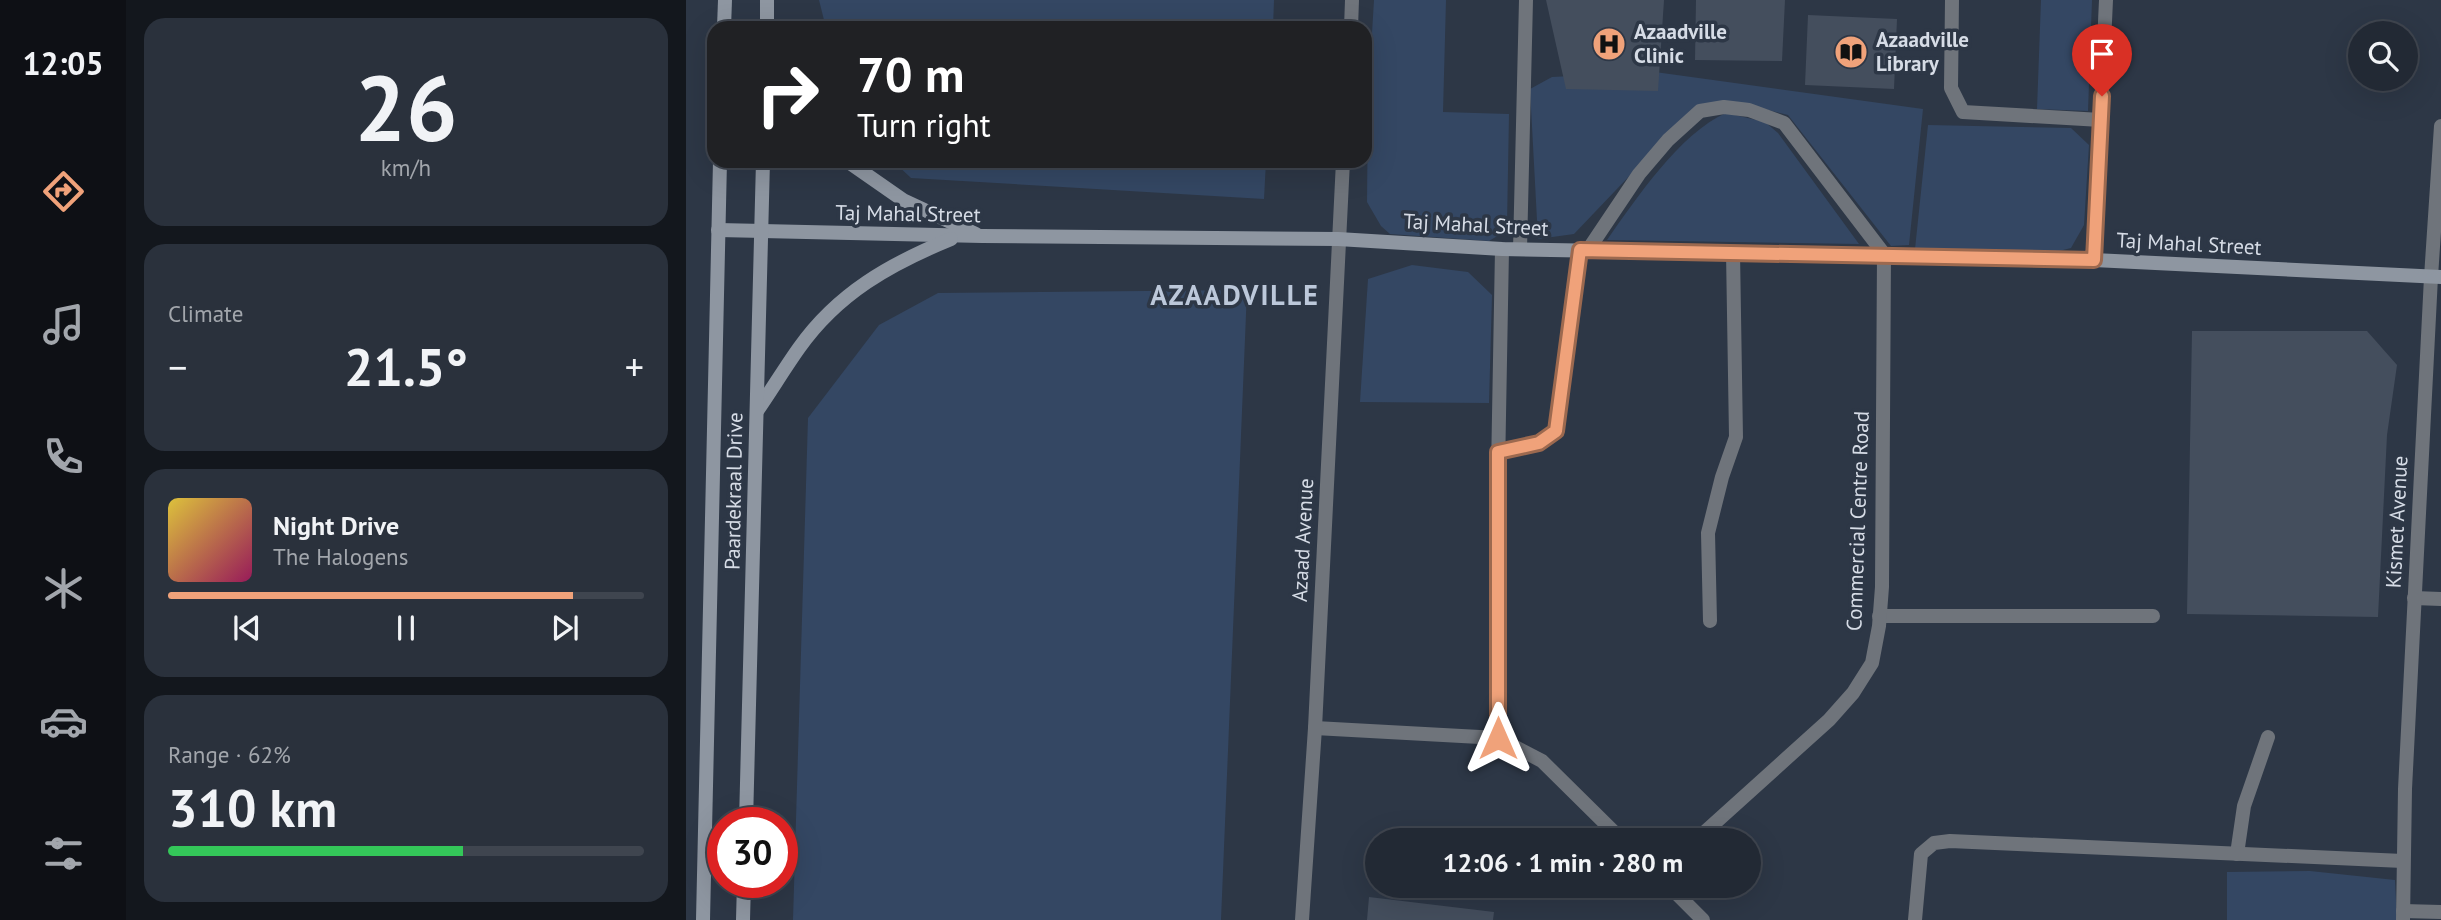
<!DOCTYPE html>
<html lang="en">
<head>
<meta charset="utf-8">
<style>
	body { margin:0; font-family:"PT Sans",sans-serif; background:#2a313c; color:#f1f3f6; height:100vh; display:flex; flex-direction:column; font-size:26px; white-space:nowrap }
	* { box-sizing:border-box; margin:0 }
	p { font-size:23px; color:#a2a6ac }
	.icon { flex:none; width:38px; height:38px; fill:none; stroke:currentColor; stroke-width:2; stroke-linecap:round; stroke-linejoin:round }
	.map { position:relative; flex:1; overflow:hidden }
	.sheet { display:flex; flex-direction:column; gap:18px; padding:18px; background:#13171d; width:560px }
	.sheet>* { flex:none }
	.guide { position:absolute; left:21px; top:21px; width:665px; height:147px; border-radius:21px; box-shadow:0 7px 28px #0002,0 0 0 2px #3f454f; background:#202124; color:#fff; overflow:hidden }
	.buttons { position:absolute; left:1662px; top:21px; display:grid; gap:14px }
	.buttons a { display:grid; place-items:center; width:70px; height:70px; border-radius:50%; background:#222934; box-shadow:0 7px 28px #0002,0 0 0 2px #3f454f; font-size:35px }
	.speed { position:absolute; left:21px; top:807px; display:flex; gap:14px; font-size:35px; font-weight:700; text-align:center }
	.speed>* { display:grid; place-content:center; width:91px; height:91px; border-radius:50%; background:#222934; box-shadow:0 7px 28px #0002,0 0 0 2px #3f454f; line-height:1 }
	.speed .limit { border:10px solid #d22; background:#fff; color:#111 }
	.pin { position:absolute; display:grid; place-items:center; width:60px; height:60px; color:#fff; margin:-72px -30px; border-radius:50% 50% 50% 0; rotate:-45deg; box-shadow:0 0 7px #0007 }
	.pin .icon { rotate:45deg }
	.me { position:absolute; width:77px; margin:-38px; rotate:0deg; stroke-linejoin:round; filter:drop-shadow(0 0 5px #0008) }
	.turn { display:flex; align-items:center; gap:24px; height:147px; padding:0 35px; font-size:32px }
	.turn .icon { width:91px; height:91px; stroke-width:2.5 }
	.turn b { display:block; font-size:49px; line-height:60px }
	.big { font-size:52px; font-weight:700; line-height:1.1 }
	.sheet .widget { flex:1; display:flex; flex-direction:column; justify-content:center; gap:10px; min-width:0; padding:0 24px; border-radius:21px; background:#2a313c }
	.sheet .dial { align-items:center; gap:0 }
	.dial b { font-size:91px; line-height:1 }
	.song { display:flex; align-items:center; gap:21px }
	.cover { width:84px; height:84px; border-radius:10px; background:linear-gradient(135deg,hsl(50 70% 55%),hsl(330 70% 35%)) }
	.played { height:7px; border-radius:4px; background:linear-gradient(90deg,#f0a27a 85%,#3f454f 85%) }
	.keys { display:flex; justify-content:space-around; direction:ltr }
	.heat { display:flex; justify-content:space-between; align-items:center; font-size:38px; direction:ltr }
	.charge { height:10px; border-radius:5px; background:linear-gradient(90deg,#34c759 62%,#3f454f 0) }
	.trip { position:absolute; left:679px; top:828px; width:396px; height:70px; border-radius:35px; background:#222934; box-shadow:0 7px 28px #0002,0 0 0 2px #3f454f; font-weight:700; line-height:70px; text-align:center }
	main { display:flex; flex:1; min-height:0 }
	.tab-bar { display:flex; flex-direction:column; width:126px; justify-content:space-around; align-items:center; background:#0e1015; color:#a2a6ac }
	.tab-bar .icon { width:49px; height:49px }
	.tab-bar .current { color:#f0a27a }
	.tab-bar b { font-size:32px; color:#f1f3f6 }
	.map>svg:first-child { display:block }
</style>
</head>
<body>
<main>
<nav class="tab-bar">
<b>12:05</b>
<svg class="icon current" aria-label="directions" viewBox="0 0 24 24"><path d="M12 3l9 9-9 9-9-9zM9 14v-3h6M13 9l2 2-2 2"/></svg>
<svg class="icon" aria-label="music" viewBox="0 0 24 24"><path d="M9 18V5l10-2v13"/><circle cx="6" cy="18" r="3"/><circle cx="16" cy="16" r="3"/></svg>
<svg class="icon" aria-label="phone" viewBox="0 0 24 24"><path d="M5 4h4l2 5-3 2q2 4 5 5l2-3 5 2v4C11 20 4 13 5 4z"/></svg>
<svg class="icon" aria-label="climate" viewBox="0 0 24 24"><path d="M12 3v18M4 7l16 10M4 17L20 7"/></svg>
<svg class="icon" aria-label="car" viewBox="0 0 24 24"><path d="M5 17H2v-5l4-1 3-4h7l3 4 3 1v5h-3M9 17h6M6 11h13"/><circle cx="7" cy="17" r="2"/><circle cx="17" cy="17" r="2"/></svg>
<svg class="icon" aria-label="filters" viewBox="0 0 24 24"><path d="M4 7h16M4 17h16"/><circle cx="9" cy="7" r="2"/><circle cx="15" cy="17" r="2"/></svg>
</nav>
<section class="sheet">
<div class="widget dial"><b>26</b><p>km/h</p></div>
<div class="widget"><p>Climate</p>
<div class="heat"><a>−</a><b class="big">21.5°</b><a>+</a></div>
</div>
<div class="widget">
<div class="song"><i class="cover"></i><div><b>Night Drive</b><p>The Halogens</p></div></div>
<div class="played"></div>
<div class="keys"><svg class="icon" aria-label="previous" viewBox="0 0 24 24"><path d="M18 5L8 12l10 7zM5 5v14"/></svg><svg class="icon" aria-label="pause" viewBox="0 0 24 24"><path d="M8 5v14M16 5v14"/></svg><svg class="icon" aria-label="next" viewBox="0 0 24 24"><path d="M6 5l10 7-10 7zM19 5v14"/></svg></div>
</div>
<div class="widget"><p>Range · 62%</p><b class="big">310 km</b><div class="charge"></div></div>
</section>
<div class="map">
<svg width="1755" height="920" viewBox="0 0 1755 920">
	<rect width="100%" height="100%" fill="#2d3746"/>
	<g fill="#344763">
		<polygon points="133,0 588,0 587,28 140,28"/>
		<polygon points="688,0 760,0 757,112 823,114 821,225 813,235 803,241 704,234 695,226 681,202 682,100"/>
		<polygon points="1355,0 1406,0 1402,111 1351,109"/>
		<polygon points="969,72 1237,109 1223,245 1205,246 1102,115 1054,103 1011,105 888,234 852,239 844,89 866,77"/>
		<path d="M 1040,113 L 1079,122 L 1092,133 L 1173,244 L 921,240 C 950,199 994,133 1040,113 Z"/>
		<polygon points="1242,125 1385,128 1403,145 1398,225 1385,248 1365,253 1229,249"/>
		<polygon points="207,161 580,161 578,199 225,178"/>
		<polygon points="726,265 782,272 806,295 803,403 674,402 682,279"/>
		<polygon points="561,290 535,920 107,920 122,418 193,325 252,293"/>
		<polygon points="1624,871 1709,880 1711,920 1541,920 1541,872"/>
	</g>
	<g fill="#444e5d">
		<polygon points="860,0 978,0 972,91 880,89"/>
		<polygon points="1010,0 1099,0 1096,61 1009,60"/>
		<polygon points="1122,15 1211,19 1208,89 1119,85"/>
		<polygon points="1506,331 1681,331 1711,365 1701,435 1692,617 1501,614"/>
		<polygon points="683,897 808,912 807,920 681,920"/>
	</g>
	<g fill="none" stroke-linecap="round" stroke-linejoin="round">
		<g stroke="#6f747b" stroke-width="14">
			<polyline points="1266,0 1265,88 1277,112 1415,120"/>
			<polyline points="834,249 840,0"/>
			<polyline points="902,250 953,174 982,140 1014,111 1038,107 1063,110 1098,123 1198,254"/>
			<polyline points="812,452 853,443 870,431 894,250"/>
			<polyline points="1193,616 1467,616"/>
			<polyline points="1024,621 1022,533 1036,477 1050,437 1047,252"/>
			<polyline points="1551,854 1558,806 1582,737"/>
			<polyline points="1229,920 1235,854 1248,843 1264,841 1717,861"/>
		</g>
		<g stroke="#6f747b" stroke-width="14">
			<polyline points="665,28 666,0"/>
			<polyline points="1408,260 1420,0"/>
			<polyline points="1728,598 1755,599"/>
			<polyline points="629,728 812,738 856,761 936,840"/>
			<polyline points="812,738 811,527 816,249"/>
			<polyline points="1010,840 1143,720 1167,693 1186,663 1193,626 1196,587 1198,254"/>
			<polyline points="983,886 1017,920"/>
			<polyline points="1717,911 1755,912"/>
			<polyline points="616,920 629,728 657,161"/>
			<polyline points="1717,920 1719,789 1745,277 1755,126"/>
		</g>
		<g stroke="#8e96a1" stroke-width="14">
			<polyline points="38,28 39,0"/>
			<polyline points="81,28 81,0"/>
			<polyline points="161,161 217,200 290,234"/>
			<polyline points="32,230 296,236 652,239 816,249 1408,260 1755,277"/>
			<path d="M 71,411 C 85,391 98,369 113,348 C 152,293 204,264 265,239"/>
			<polyline points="60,822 77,161"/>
			<polyline points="17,920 34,161"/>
			<polyline points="57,920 58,882"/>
		</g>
	</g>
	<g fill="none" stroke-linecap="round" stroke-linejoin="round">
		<defs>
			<polyline id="route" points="812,738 812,452 853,443 870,431 894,250 1408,260 1416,96"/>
		</defs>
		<use href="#route" stroke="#9c694f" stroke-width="18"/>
		<use href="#route" stroke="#f0a27a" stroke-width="12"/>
	</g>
	<defs>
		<symbol id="hospital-disc" viewBox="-11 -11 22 22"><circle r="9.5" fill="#f0a27a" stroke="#2d3746"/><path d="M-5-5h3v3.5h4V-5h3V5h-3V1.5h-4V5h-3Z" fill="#111"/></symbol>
		<symbol id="library-disc" viewBox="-11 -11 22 22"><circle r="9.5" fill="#f0a27a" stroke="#2d3746"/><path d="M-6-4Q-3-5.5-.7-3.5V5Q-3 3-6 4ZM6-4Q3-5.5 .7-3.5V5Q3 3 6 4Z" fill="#111"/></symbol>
	</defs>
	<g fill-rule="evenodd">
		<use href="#hospital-disc" x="904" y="25" width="38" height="38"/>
		<use href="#library-disc" x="1146" y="33" width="38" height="38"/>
	</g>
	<g text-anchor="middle" stroke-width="7" stroke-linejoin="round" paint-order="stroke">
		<g font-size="21" font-weight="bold" fill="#d6dce6" stroke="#2d3746" text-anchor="start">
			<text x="948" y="39">Azaadville<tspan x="948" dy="24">Clinic</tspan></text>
			<text x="1190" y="47">Azaadville<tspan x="1190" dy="24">Library</tspan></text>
		</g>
		<g font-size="21" fill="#d6dce6" stroke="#2d3746">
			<text transform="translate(222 214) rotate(1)" y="7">Taj Mahal Street</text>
			<text transform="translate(790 225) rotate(3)" y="7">Taj Mahal Street</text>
			<text transform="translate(1503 244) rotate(3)" y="7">Taj Mahal Street</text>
			<text transform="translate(48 491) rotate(-89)" y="7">Paardekraal Drive</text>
			<text transform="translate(1172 521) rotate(-88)" y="7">Commercial Centre Road</text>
			<text transform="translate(1711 522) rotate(-87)" y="7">Kismet Avenue</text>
			<text transform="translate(617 540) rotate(-87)" y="7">Azaad Avenue</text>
		</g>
		<g font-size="28" font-weight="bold" letter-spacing="2" fill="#bcc8da" stroke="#2d3746">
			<text x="549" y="305">AZAADVILLE</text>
		</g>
	</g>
</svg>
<div class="buttons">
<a><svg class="icon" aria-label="search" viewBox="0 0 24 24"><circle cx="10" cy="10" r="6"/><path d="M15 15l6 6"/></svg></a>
</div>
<div class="speed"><div class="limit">30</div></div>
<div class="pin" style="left:1416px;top:96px;background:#d93025"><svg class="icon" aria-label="arrive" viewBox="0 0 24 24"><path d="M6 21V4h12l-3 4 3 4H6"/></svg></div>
<svg class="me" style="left:812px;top:738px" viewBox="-20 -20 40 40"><path d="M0-17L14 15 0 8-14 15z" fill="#f0a27a" stroke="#fff" stroke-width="4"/></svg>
<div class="trip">12:06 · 1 min · 280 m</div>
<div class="guide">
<div class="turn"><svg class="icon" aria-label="right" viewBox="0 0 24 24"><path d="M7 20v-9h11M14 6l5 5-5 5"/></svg><div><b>70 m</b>Turn right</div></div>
</div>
</div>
</main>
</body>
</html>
